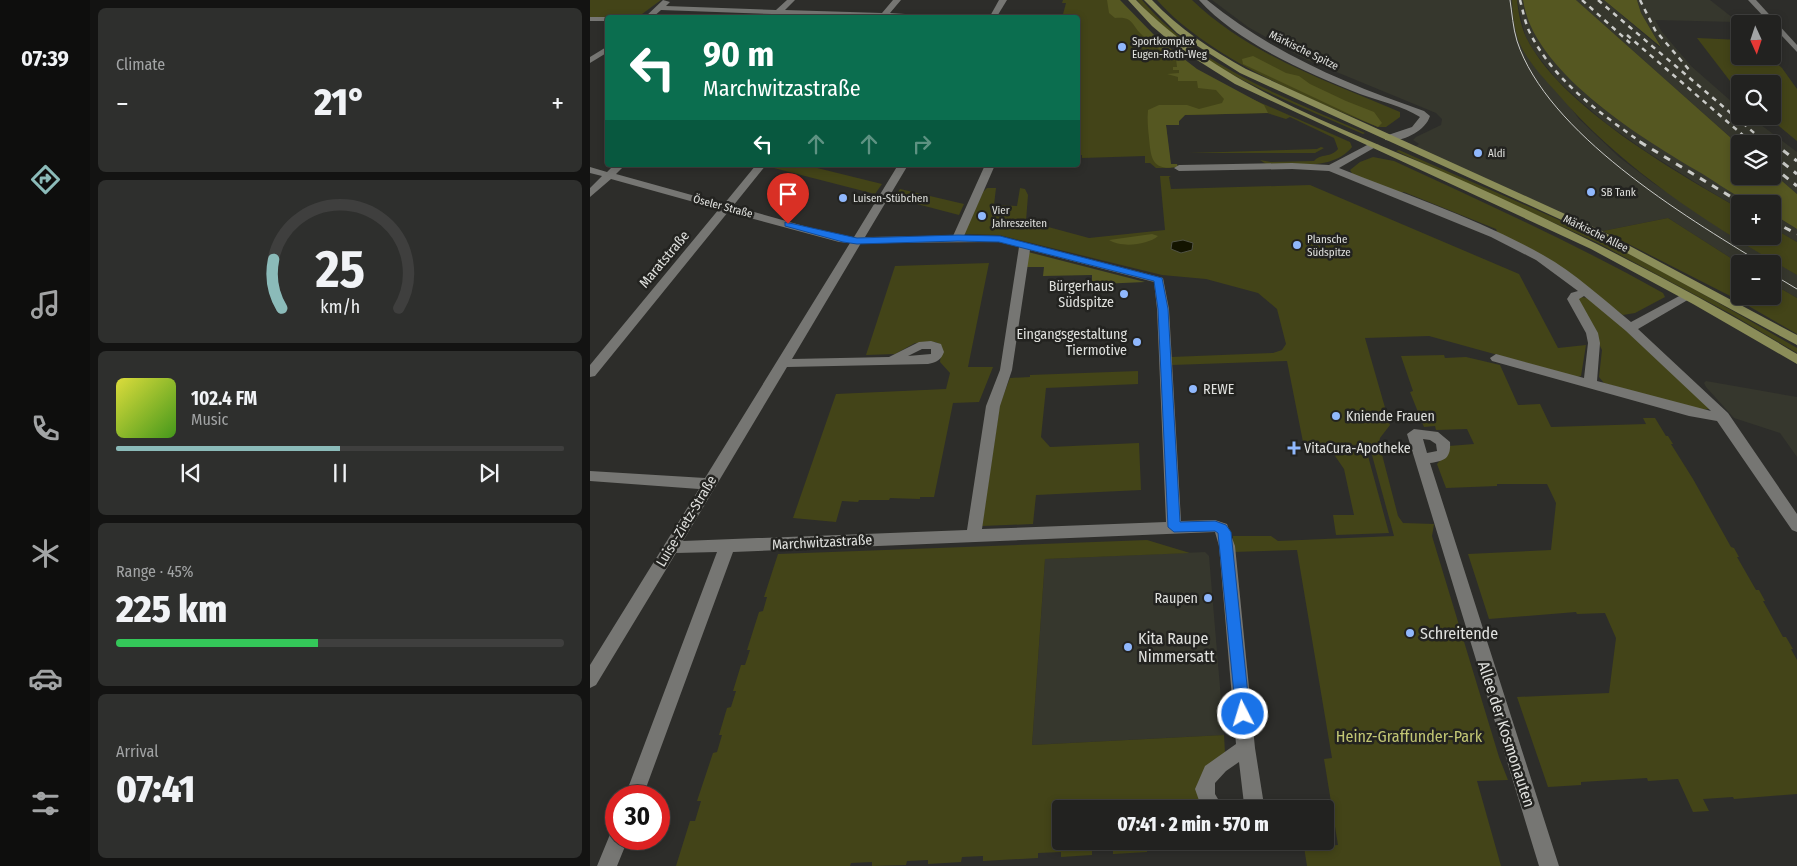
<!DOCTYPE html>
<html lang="en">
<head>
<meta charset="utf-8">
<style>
	body { margin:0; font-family:"Fira Sans Condensed",sans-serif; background:#2e2f2d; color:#f1f3f6; height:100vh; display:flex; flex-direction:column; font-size:19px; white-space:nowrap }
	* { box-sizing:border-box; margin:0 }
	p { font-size:16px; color:#a2a4a5 }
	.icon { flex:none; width:28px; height:28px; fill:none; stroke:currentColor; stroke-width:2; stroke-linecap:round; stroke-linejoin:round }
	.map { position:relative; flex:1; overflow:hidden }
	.sheet { display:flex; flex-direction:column; gap:8px; padding:8px; background:#131312; width:500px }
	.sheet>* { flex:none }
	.banner { position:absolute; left:15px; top:15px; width:475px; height:152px; border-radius:5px; box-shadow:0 2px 8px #0003,0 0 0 1px #3f3f3e; background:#0b6e4f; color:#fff; overflow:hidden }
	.needle { width:32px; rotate:177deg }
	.buttons { position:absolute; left:1141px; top:15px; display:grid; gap:10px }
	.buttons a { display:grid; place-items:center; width:50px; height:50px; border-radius:5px; background:#222220; box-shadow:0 2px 8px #0003,0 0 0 1px #3f3f3e; font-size:25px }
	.speed { position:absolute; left:15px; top:785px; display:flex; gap:10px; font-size:25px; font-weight:700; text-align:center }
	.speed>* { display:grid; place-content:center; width:65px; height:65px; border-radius:50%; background:#222220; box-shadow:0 2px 8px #0003,0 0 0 1px #3f3f3e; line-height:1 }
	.speed .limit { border:8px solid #d22; background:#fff; color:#111 }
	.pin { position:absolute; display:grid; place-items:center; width:42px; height:42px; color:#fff; margin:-51px -21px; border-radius:50% 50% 50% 0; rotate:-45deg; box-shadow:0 0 5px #0007 }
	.pin .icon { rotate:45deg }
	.me { position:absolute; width:55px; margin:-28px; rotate:355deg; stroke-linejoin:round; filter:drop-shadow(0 0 4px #0008) }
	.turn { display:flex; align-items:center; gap:18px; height:105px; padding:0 15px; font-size:22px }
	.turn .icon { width:65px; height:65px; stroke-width:2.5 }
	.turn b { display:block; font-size:35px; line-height:42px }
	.lanes { display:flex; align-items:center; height:48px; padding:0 15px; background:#0003; justify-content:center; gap:25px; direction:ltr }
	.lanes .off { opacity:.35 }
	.big { font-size:38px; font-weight:800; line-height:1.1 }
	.sheet .tile { flex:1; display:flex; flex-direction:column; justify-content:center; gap:8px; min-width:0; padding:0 18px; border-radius:8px; background:#2e2f2d }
	.sheet .dial { align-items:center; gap:0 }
	.dial svg { height:130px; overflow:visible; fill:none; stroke:#3f3f3e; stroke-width:7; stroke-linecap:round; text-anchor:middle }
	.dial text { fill:#f1f3f6; stroke:none }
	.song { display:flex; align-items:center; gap:15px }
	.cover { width:60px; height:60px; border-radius:8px; background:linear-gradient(135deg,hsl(60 70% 55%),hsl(100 70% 35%)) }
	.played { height:5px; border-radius:2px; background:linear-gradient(90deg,#8bbbb9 50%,#3f3f3e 50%) }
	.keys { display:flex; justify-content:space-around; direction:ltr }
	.heat { display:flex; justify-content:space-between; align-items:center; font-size:28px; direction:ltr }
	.charge { height:8px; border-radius:4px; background:linear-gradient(90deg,#34c759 45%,#3f3f3e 0) }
	.trip { position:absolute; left:462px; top:800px; width:282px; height:50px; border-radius:5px; background:#222220; box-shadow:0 2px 8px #0003,0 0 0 1px #3f3f3e; font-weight:800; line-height:50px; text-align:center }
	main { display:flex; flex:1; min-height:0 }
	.tab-bar { display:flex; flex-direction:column; width:90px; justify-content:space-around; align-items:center; background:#0e0e0d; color:#a2a4a5 }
	.tab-bar .icon { width:35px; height:35px }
	.tab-bar .current { color:#8bbbb9 }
	.tab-bar b { font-size:22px; color:#f1f3f6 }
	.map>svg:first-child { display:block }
</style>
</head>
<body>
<main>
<nav class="tab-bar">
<b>07:39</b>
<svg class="icon current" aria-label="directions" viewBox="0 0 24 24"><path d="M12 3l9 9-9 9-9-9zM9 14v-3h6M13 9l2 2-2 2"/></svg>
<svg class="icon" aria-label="music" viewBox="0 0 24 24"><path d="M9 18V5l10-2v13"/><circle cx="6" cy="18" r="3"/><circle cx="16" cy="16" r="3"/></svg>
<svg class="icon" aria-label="phone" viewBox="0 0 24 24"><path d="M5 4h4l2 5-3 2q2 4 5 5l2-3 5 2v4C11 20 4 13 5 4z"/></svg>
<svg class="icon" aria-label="climate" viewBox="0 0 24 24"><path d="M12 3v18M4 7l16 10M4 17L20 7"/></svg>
<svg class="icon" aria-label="car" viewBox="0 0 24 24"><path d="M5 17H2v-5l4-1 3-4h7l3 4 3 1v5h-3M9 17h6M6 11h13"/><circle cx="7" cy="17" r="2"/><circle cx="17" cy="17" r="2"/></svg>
<svg class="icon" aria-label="filters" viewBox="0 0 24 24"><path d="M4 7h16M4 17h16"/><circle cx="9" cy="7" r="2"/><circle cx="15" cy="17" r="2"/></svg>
</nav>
<section class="sheet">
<div class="tile"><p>Climate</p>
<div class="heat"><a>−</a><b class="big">21°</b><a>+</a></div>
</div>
<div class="tile dial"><svg viewBox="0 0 100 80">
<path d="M14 69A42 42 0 1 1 86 69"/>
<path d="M14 69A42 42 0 0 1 9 39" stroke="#8bbbb9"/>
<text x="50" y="56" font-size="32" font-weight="700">25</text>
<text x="50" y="72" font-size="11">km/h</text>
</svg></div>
<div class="tile">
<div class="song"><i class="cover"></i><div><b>102.4 FM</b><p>Music</p></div></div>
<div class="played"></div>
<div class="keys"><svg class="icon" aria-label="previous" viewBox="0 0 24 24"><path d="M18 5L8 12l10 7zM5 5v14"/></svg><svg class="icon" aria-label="pause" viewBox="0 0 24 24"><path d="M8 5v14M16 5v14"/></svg><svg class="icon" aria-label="next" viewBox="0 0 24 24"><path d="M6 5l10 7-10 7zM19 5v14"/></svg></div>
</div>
<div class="tile"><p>Range · 45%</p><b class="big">225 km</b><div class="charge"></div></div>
<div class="tile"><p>Arrival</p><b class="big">07:41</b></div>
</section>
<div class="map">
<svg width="1207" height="866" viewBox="0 0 1207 866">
	<rect width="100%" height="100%" fill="#2d2d2a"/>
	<g fill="#36372d">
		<polygon points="622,0 922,0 926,33 989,119 1029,157 1063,183 1207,275 1207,298 1183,284 1182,264 1150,264 1078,218 1013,231 825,147 829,144 823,140 826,137 851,125 852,119 846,113 715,59 658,27"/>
		<polygon points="927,0 933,0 935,13 956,51 976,74 1007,104 1102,167 1164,204 1150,204 1150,209 1116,189 1057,152 1017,124 990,101 968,81 943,50 935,35"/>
		<polygon points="986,0 1014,0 1069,47 1071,46 1051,13 1047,0 1120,0 1143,18 1146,22 1065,20 1072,32 1101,66 1150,109 1150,116 1159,116 1207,152 1207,194 1183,173 1182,144 1150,144 1150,146"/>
		<polygon points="1182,214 1207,229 1207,242 1183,228"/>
		<polygon points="1116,381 1207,397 1207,457 1190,433 1144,418 1116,387 1114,383"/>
		<polygon points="615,552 619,556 634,735 442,745 455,559"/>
	</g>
	<g fill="#434418">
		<polygon points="0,0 71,0 48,17 0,18"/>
		<path d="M 473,0 L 528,0 L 565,38 L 612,77 L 760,142 L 762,147 C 743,171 703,164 676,164 L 670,160 L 681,162 L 724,161 C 731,153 741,158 748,149 L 744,138 L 700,117 L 696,119 L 677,113 L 595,115 L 589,121 L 589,125 L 576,125 L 581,168 L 566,168 L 560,163 L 555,163 L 555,156 L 492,158 L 492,155 L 488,155 L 488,18 L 472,18 L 476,3 L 472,3 Z"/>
		<path d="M 547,0 L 552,0 C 608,67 698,98 775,133 L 773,134 C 694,98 604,69 547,0 Z"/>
		<path d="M 567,0 L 602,0 C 659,55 739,82 810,112 L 810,117 L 796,127 L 788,127 C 718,99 617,57 567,0 Z"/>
		<path d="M 922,0 L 927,0 C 928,11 931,27 936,37 C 970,106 1084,171 1150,209 L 1150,236 L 1182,236 L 1183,228 L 1207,242 L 1207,275 C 1120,225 1033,170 967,93 C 954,79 938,62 930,44 C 924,30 923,15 922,0 Z"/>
		<polygon points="1107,38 1150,40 1150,56 1178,56 1192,68 1207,89 1207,141 1177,116 1182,116 1182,84 1150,84 1150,94"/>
		<polygon points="731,147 734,148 725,153 599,153 727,149"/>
		<path d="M 809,150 C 871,178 935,204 997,233 C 1069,268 1138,308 1207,348 L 1207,353 L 1141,314 L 1006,242 L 806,151 Z"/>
		<path d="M 783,157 L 804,161 C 895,203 986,244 1073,293 L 1075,297 L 1045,313 L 1033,315 L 904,233 L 907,231 L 906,229 L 814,192 L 808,193 L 763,175 L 760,170 L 770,162 Z"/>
		<polygon points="182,165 215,165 292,184 285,194 180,167"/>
		<polygon points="570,176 581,176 579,177 581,189 720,185 929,274 968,348 996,345 991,376 987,377 839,336 775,338 800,425 790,438 789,443 808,516 813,523 844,524 842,536 909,757 918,780 887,781 911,866 717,866 714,847 748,845 734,759 742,758 707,550 643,552 643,536 681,536 688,541 804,536 779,444 746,446 775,445 799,533 746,535 743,515 764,515 754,469 743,453 742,445 714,447 697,361 582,365 581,357 683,353 692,350 696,344 687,309 668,293 616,279 572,275 409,235 374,234 393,192 397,188 406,188 404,205 427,206 430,188 435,189 438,195 436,221 499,238 575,230"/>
		<polygon points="310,189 374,204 369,215 304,198"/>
		<polygon points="1078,218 1150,264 1150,296 1182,296 1183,284 1207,298 1207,334 1150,301 1013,231"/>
		<polygon points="399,263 378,367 403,367 389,402 363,403 344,497 330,497 330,499 300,498 299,500 269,500 268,502 252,501 246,522 203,518 246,394 356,389 360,373 350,362 352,347 346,342 325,343 305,354 276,355 305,266"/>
		<polygon points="991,297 998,298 1081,369 1120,409 1107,410 1014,383 1009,377 1012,350 987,299"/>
		<polygon points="854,355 855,358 876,357 910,365 928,405 950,404 961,427 1056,424 1053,418 1065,418 1076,436 1078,436 1083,444 1081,444 1103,479 1141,547 1144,548 1149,557 1147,557 1166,590 1169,590 1175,601 1173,601 1193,637 1196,637 1203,649 1201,649 1207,660 1207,794 1144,799 1143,797 1113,799 1119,811 1103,812 1088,779 1058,781 1057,778 991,782 991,785 958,787 927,697 1019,693 1026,638 1015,613 987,614 986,612 899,619 878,554 961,550 966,503 957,484 907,484 907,486 856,488 847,464 856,454 859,446 884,444 877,429 846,430 845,426 834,427 820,392 823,391 811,356"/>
		<polygon points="548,371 548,384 456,388 451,437 460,447 549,443 551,490 446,495 443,524 392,526 410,404 420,378 440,377 440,375"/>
		<polygon points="557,540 600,553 455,559 442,745 634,735 635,753 624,762 617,809 471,809 471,841 696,841 696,845 654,847 653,843 633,844 633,848 579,851 579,847 557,848 557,852 523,854 523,850 502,851 502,855 471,857 471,852 448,853 448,858 393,861 393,856 372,857 371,862 338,864 338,860 317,861 316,865 282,866 282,862 261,863 260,866 86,866 100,821 105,821 111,801 107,801 123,753 127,752 132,735 129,735 137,708 141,707 146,691 143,691 151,665 155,665 160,650 157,650 169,612 173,611 177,597 174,597 188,554"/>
	</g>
	<g fill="#555721">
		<path d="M 517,0 L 530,0 L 567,38 L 607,69 L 674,105 L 678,113 L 595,115 L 589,121 L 589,125 L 576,125 L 581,164 L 587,164 L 588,167 C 562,171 561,159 559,138 C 558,129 557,119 558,110 L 569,105 L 597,105 L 609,109 L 632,103 L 634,99 L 626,90 L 608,88 L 607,81 L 588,81 L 588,77 L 577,74 L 589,73 L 589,70 L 583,70 L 583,67 L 587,67 L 586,59 L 572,60 L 571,50 L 557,42 L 555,37 C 541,28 546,16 525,18 L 519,13 Z"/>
		<path d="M 933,0 L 986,0 L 1150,146 L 1150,176 L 1182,176 L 1183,173 L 1207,194 L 1207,229 L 1183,214 L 1182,204 C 1177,204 1169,205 1164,203 C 1147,198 1126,182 1111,173 C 1053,139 943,72 933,0 Z"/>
		<polygon points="1014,0 1047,0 1051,13 1071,47"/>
		<polygon points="663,56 696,73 709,76 720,84 756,101 784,112 792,123 788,127 774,121 653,64 652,59"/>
		<path d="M 562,234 L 568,236 C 558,245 531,248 519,240 Z"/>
		<polygon points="438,252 555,282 510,284 502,282 502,275 453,276 454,267 436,267"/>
	</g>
	<polygon fill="#131400" stroke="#505243" points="593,240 603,243 602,250 591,253 581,249 582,242"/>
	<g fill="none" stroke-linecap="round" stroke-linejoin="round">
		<g fill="#767673" fill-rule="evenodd">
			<polygon points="73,0 80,2 76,6 186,10 197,0 205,0 195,10 292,13 303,0 311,0 300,13 376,18 190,14 185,17 182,14 71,10 62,18 54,18"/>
			<polygon points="409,0 417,0 406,18 399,18"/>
			<path d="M 609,0 L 617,0 C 682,53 756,84 834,111 L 840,116 C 835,132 811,143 795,140 L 795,136 L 822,127 L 830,117 C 813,106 789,101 770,94 C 717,73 648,43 609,0 Z"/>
			<polygon points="1158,0 1166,0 1207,45 1207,52"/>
			<polygon points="0,17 18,17 21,18 18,18 18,21 0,21"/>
			<polygon points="18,46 18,52 0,63 0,57"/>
			<path d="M 781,143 L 789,145 L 749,168 C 817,195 889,219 953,255 C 985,273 1013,299 1041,322 L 1093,294 L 1101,294 L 1101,298 L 1048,329 L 1138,413 L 1207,514 L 1207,532 L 1202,530 L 1127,421 L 1099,416 L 902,361 L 900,358 L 906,354 L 994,378 L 998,343 L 996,333 L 977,299 L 981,293 L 988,291 L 946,260 L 901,237 L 739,171 L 702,169 L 589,171 L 584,168 L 589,165 L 702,163 L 739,165 ZM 994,296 L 1036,331 L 1121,411 L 1007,381 L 1010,343 L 1008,333 L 989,299 Z"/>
			<path d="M 24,165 L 35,165 L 26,174 L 134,204 L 166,165 L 176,165 L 143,206 L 253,237 L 264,237 L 308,165 L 318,165 L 275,237 L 363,236 L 395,165 L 405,165 L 374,236 L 409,236 L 573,278 L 579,309 L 591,521 L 625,520 L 637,524 L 645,546 L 665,748 L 674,805 L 672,809 L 652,809 L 654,804 L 649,762 L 636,771 L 625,783 L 625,794 L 634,809 L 612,809 L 605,789 L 615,766 L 646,744 L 629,546 L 625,532 L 143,552 L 53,796 L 35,796 L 127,552 L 86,553 L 6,685 L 0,688 L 0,665 L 109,489 L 0,481 L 0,471 L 115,478 L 260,243 L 249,242 L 138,212 L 5,376 L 0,377 L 0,365 L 129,209 L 21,179 L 0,197 L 0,188 L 12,176 L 0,173 L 0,167 L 17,172 ZM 409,242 L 429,247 L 410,370 L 396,406 L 377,530 L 93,541 L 197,367 L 338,364 C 347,362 351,360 354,352 L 351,344 L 341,341 L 329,342 L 299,357 L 202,359 L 271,243 ZM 440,250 L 564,282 L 567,309 L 576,522 L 392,529 L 410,406 L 422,370 ZM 332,349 L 341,349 L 341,354 L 318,356 Z"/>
			<path d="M 824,429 L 848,432 L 860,442 C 861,458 855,461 840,463 L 969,866 L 949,866 L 817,434 ZM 833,439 L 840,440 L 846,444 L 847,451 L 837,453 Z"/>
			<polygon points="26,830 26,839 38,839 27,866 7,866 21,832"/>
		</g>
		<g fill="#8b8d59" fill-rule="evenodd">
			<path d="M 538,0 L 546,0 C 634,91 765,132 878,183 C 991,234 1101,290 1207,354 L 1207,364 L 1103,304 L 1001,249 L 645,84 L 588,48 L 562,26 Z"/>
			<path d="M 554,0 L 562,0 C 589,29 622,50 656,69 L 1008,229 L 1207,335 L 1207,345 L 1000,233 L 650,73 L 587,33 Z"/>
		</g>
		<g stroke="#cacbc8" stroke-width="1">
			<path d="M 920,0 C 922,13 923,28 927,41 C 957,133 1094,216 1173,264"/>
			<polyline points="1182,274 1207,289"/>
		</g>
		<g stroke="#cacbc8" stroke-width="2.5" stroke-dasharray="5 5" stroke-linecap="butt">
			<path d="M 930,0 C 933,11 935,23 940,33 C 964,81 1010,113 1052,143"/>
			<polyline points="992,0 1040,43"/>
			<polyline points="1008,0 1176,143"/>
			<polyline points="1050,0 1065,30 1101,72"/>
			<polyline points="1037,35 1162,143"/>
			<polyline points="1174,135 1184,143"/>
		</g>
		<g stroke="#cacbc8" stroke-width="3" stroke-dasharray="7 7" stroke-linecap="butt">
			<polyline points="1050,142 1153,204"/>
			<polyline points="1160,142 1163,144"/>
			<polyline points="1174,142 1177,144"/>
			<polyline points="1182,142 1207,161"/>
			<polyline points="1182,154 1207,174"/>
			<polyline points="1182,166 1207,186"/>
			<polyline points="1182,221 1207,234"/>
		</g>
	</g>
	<polygon fill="#1a73e8" stroke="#114b97" points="195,222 267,238 368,235 410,236 572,278 578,309 590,522 625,521 636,525 641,532 660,714 658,719 653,721 648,719 646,714 628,533 625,531 584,532 578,527 568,309 564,281 409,242 368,241 267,244 253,242 195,226"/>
	<g fill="#90b8fd" stroke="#232320" stroke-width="2">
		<circle cx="532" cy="47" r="5"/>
		<circle cx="888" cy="153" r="5"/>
		<circle cx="1001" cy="192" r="5"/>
		<circle cx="253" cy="198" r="5"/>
		<circle cx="392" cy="216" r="5"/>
		<circle cx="707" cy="245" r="5"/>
		<circle cx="534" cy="294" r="5"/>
		<circle cx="547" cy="342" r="5"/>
		<circle cx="603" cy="389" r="5"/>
		<circle cx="746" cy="416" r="5"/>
		<path d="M701.5 440.5h5v5h5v5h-5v5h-5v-5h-5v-5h5z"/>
		<circle cx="618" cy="598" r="5"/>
		<circle cx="820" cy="633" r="5"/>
		<circle cx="538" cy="647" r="5"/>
	</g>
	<g text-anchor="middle" stroke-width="5" stroke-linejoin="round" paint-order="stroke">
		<g font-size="11" fill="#e0e1de" stroke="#232320" text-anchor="start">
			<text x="542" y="45">Sportkomplex<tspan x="542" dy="13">Eugen-Roth-Weg</tspan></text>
			<text x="898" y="157">Aldi</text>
			<text x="1011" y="196">SB Tank</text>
			<text x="263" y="202">Luisen-Stübchen</text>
			<text x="402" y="214">Vier<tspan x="402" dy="13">Jahreszeiten</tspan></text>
			<text x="717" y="243">Plansche<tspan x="717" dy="13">Südspitze</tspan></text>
		</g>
		<g font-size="11" fill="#e0e1de" stroke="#232320">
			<text transform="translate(714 50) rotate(26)" y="4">Märkische Spitze</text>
			<text transform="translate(133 206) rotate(15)" y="4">Öseler Straße</text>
			<text transform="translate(1006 233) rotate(26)" y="4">Märkische Allee</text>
		</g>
		<g font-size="14" fill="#e0e1de" stroke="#232320">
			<text transform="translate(74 259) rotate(-50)" y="5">Maratstraße</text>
			<text transform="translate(96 521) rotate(-59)" y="5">Luise-Zietz-Straße</text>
			<text transform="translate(232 542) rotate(-3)" y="5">Marchwitzastraße</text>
		</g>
		<g font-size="14" fill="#e0e1de" stroke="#232320" text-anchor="end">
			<text x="524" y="291">Bürgerhaus<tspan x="524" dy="16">Südspitze</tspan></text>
			<text x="537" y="339">Eingangsgestaltung<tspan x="537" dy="16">Tiermotive</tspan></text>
			<text x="613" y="394" text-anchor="start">REWE</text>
			<text x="756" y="421" text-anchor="start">Kniende Frauen</text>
			<text x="714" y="453" text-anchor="start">VitaCura-Apotheke</text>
			<text x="608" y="603">Raupen</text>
		</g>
		<g font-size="16" fill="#e0e1de" stroke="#232320" text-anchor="start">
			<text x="830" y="639">Schreitende</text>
			<text x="548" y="644">Kita Raupe<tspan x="548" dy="18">Nimmersatt</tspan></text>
		</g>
		<g font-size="16" fill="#e0e1de" stroke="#232320">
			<text transform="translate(917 734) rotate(72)" y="6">Allee der Kosmonauten</text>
		</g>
		<g font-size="16" fill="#c2c674" stroke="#232320">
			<text x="819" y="742">Heinz-Graffunder-Park</text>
		</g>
	</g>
</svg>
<div class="buttons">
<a><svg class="needle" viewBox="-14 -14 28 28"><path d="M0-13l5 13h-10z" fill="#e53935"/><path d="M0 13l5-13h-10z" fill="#a2a4a5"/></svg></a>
<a><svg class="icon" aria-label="search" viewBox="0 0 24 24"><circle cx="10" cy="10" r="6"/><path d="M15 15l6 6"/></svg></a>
<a><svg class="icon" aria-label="layers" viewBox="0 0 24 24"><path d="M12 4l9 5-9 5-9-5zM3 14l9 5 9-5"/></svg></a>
<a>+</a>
<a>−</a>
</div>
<div class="speed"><div class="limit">30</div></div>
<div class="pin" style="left:198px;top:224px;background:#d93025"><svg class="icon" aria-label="arrive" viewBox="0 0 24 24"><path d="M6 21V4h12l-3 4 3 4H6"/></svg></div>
<svg class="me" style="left:653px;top:714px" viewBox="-20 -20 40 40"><circle r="17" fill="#1a73e8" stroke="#fff" stroke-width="3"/><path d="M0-11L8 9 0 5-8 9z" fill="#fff"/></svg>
<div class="trip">07:41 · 2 min · 570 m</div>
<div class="banner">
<div class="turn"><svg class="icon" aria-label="left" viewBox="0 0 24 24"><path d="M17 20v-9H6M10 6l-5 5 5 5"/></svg><div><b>90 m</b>Marchwitzastraße</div></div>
<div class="lanes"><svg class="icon" aria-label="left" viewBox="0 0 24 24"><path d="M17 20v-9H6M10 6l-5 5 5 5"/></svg><svg class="icon off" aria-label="ahead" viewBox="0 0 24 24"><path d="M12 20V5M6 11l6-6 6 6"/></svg><svg class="icon off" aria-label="ahead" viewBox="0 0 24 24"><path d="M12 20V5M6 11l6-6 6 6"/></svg><svg class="icon off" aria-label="right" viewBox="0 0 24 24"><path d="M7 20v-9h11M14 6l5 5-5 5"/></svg></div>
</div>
</div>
</main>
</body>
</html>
